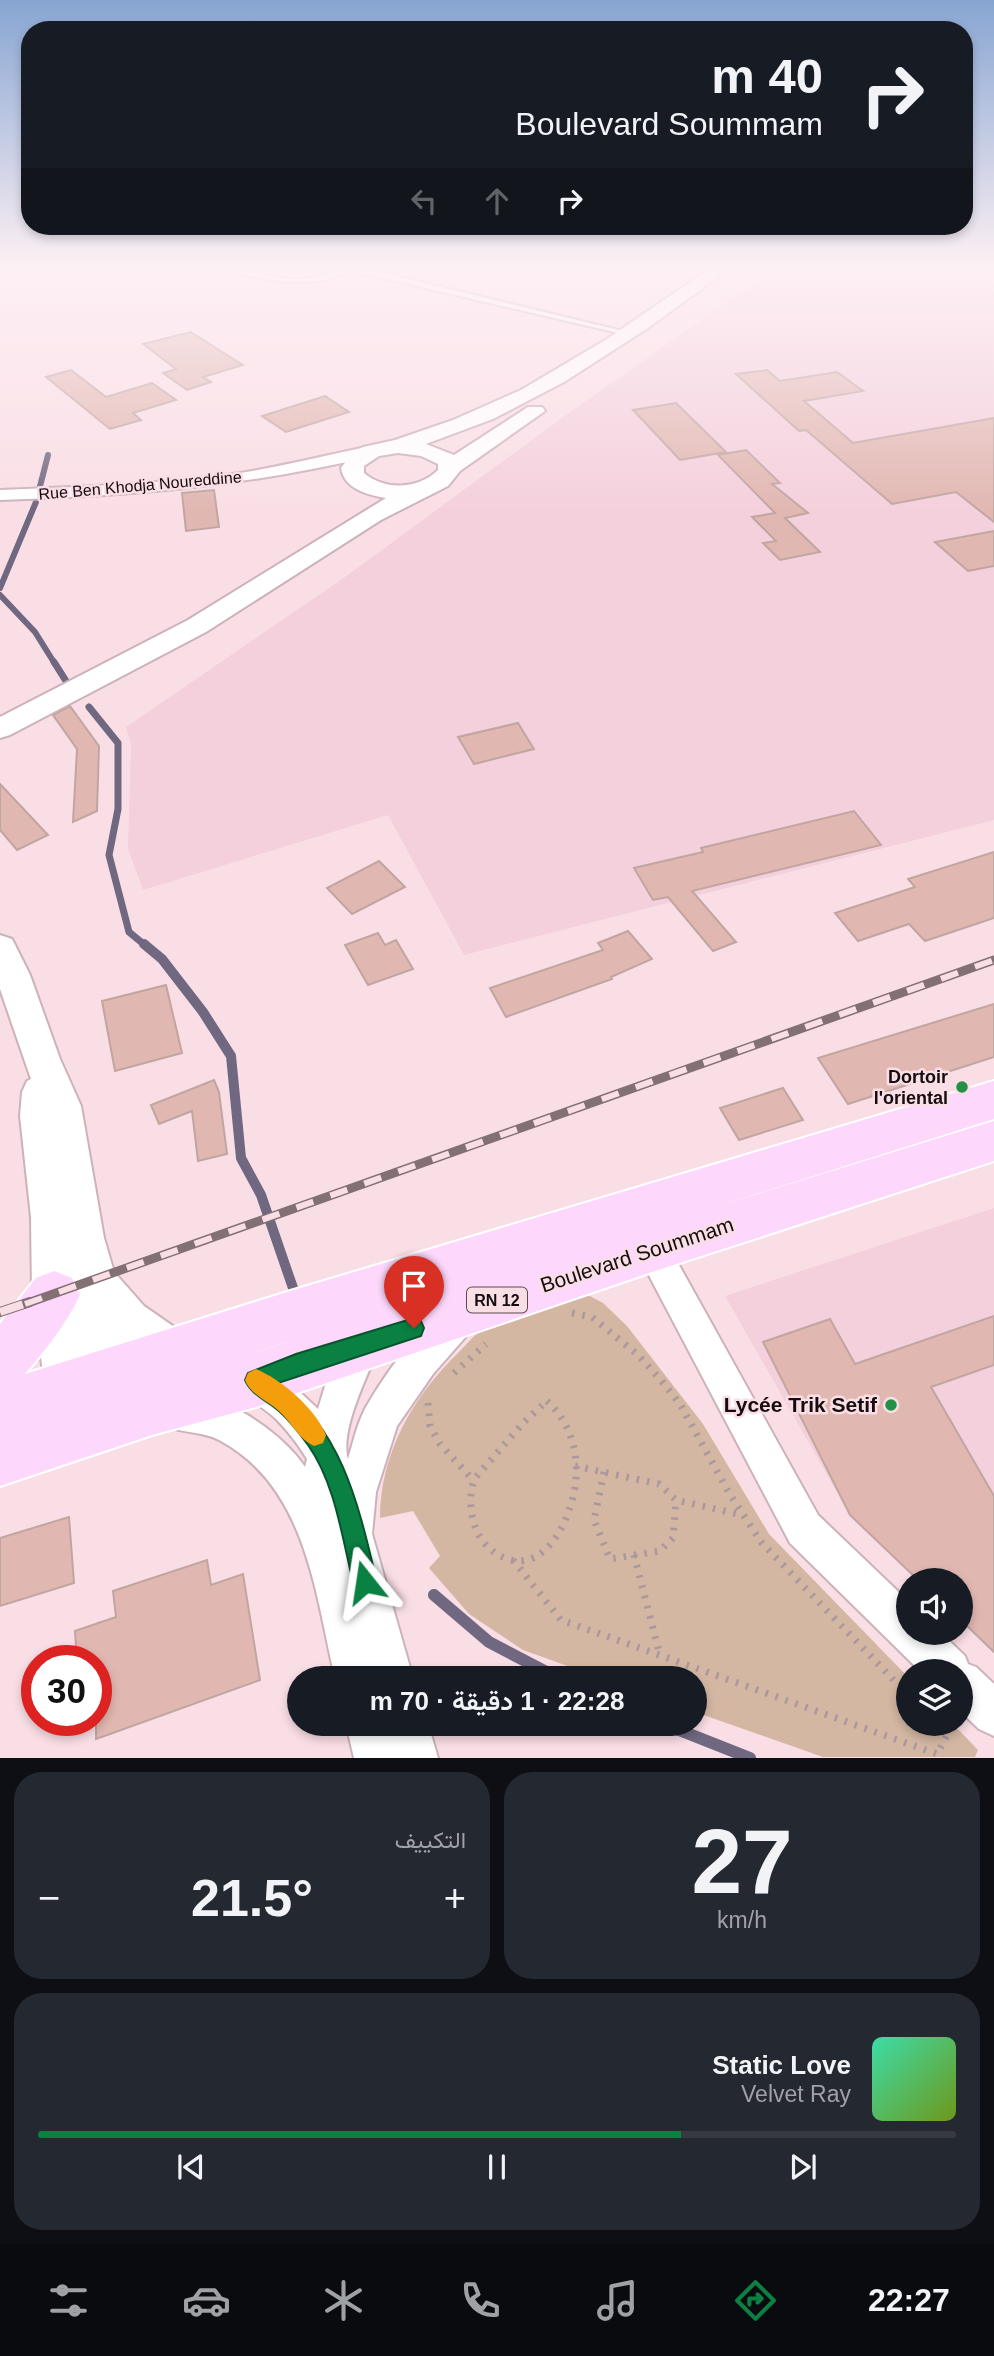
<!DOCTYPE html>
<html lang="ar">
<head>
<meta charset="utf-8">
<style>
	body { margin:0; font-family:Arial,Vazirmatn,sans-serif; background:#242831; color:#f1f3f6; direction:rtl; height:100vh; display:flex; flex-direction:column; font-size:26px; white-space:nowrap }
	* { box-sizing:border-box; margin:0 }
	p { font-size:23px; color:#9ea1a6 }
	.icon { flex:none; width:38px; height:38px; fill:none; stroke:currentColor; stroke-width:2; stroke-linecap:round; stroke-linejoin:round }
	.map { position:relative; height:1758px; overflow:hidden; direction:ltr }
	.details { display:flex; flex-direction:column; gap:14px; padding:14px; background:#0d0f14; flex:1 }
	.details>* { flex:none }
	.hud { position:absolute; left:21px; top:21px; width:952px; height:214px; border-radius:28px; box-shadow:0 4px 10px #0003; direction:rtl; background:#171b24; color:#f1f3f6; overflow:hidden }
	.controls { position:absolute; left:896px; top:1568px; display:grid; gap:14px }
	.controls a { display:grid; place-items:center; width:77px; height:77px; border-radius:50%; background:#171b24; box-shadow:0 4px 10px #0003; font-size:35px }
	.speed { position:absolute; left:21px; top:1645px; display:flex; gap:14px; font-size:35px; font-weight:700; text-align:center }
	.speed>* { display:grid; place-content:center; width:91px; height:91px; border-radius:50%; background:#171b24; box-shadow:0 4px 10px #0003; line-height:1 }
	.speed .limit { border:10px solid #d22; background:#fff; color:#111 }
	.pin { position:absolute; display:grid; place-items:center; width:60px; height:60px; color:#fff; margin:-72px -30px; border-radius:50% 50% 50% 0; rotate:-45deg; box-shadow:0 0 7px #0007 }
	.pin .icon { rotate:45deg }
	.me { position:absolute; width:77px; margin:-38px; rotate:345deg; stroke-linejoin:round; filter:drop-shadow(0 0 5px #0008) }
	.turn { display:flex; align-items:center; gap:24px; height:147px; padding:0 35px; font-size:32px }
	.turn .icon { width:91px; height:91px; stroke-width:2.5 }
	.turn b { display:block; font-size:49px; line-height:60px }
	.lanes { display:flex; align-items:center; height:66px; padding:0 35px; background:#0003; justify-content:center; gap:35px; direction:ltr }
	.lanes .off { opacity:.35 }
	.big { font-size:52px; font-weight:600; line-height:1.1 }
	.details .tile { flex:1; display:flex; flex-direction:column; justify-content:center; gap:10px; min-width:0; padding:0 24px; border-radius:28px; background:#242831 }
	.details .dial { align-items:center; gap:0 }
	.dial b { font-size:91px; line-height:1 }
	.song { display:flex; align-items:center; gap:21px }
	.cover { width:84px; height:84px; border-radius:10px; background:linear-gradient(135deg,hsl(160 70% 55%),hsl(80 70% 35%)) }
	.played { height:7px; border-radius:4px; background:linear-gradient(90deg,#0b8043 70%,#363941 70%) }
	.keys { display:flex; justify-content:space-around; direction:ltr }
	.heat { display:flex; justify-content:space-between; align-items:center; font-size:38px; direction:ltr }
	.details .tiles { flex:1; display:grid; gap:14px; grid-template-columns:1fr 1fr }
	.tile:last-child { grid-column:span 2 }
	.trip { position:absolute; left:287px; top:1666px; width:420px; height:70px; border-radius:35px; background:#171b24; box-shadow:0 4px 10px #0003; font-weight:600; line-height:70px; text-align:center; direction:rtl }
	.dock { display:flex; height:112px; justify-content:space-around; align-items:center; background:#090b0e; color:#9ea1a6 }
	.dock .icon { width:49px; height:49px }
	.dock .active { color:#0b8043 }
	.dock b { font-size:32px; color:#f1f3f6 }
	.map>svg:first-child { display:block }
</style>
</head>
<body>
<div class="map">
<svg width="994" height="1758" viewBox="0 0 994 1758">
	<rect width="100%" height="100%" fill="#fadee6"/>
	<g fill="#f4d0dc">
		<polygon points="777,267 994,267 994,820 464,955 388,815 143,890 128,849 131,744 126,727 345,577 566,415"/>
		<polygon points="994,1208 994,1652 961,1620 961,1580 918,1580 850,1515 725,1296"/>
	</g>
	<path fill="#d3b7a3" d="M 584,1293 L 603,1303 L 627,1326 L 703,1424 L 769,1534 L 908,1677 L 908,1724 L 953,1724 L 978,1750 L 975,1757 L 823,1757 L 695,1712 L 695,1678 L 601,1678 L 523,1650 L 469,1614 L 429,1568 L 440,1556 L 413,1511 L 380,1518 C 380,1454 413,1396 459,1352 C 467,1344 476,1332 487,1327 C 516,1312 553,1304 584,1293 Z"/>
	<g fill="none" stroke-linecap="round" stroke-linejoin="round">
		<g stroke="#706880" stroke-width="6">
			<polyline points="0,588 36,502 48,455"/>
			<polyline points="0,595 35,632 55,664"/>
		</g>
		<g stroke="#706880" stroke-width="7">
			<polyline points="54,662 66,681"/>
			<polyline points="89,707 118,743 118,809 109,855 129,932 146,946"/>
		</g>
		<polyline stroke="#706880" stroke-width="10" points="144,944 162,959 203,1012 231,1056 241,1158 261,1195 293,1288"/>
		<g stroke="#706880" stroke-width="12">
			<polyline points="434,1595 489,1642 558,1678"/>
			<polyline points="664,1724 750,1758"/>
		</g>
	</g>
	<g fill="#e1b7b1" stroke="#c0a5a1" stroke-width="2">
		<polygon points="191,332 219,350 243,365 203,377 211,382 187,390 163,373 176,369 143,344"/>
		<polygon points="71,370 106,397 152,383 176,400 133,413 141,420 110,429 46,377"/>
		<polygon points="767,370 780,381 837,372 863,391 804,401 853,443 994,418 994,522 956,492 892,504 806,430 799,431 736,374"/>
		<polygon points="325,396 349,412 286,432 262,416"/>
		<polygon points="676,403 726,452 680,460 633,410"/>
		<polygon points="746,450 780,483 772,484 808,513 785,518 820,552 780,560 763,543 776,541 752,517 775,513 718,455"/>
		<polygon points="214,490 219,527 186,531 182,493"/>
		<polygon points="994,531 994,566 968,571 935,542"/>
		<polygon points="70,706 99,746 97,811 73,822 77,749 53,715"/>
		<polygon points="518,723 534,749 474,764 458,737"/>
		<polygon points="0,784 48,835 17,850 0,830"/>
		<polygon points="854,811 881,845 692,891 736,942 713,951 668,897 653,900 634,868 703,852 701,848"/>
		<polygon points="994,852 994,918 925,941 909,924 858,941 835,913 915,887 908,879"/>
		<polygon points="379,861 405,887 352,914 327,888"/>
		<polygon points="628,931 652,959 611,977 612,979 506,1017 490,988 603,950 598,943"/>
		<polygon points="378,933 385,945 396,940 413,969 368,985 345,945"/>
		<polygon points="166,985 182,1053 115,1071 102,1001"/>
		<polygon points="994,1004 994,1057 848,1104 818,1058"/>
		<polygon points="214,1080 219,1092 227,1154 198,1161 192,1111 159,1124 151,1105"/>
		<polygon points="783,1088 803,1120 739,1140 720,1108"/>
		<polygon points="994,1316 994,1365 931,1387 994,1496 994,1652 961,1620 961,1580 918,1580 850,1515 763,1342 830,1319 855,1364"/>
		<polygon points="69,1517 74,1583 0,1606 0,1538"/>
		<polygon points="207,1560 211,1585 243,1574 260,1680 96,1739 96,1661 77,1661 75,1631 116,1617 113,1591"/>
	</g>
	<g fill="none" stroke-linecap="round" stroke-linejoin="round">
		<defs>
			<path id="service" d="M 222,267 C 246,267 269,278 294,279 C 318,280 337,267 359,267 L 631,333 L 627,335 L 352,271 C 316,286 285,285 248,275 C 239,273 229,271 222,267 Z"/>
			<g id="minor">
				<path d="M 371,446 L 377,447 L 380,451 L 377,455 C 249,486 131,496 0,500 L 0,490 C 80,487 160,484 240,473 C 284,466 327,455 371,446 Z"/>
				<polygon points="652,1233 664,1238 818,1515 908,1601 908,1633 941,1633 965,1656 968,1664 976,1667 994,1684 994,1736 979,1729 961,1712 961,1671 920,1671 790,1543 635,1249 640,1238"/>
				<path d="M 456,1304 L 469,1309 L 474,1321 L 469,1333 L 433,1374 L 397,1426 L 376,1492 L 372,1534 L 413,1678 L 335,1678 C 315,1592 306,1486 219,1440 C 202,1431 180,1433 162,1425 L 156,1412 L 162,1399 C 208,1380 280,1429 305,1467 L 307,1459 C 298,1444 287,1430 275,1418 C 261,1405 242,1397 235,1379 L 240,1366 L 253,1361 L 289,1382 L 318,1409 L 328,1376 L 349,1333 L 362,1328 L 375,1333 L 380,1345 C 369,1372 339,1431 348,1459 C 354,1440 358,1419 369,1402 C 386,1373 426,1316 456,1304 Z"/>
				<polygon points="346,1724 428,1724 438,1758 354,1758"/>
			</g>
			<g id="tertiary">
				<path d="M 712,267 L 732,267 L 648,328 L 564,382 L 493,419 L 426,444 L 454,455 L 528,407 L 542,407 L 545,411 L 460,471 L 448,486 L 381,520 L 206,632 L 10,735 L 0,738 L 0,717 L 188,620 L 386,498 C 368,495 344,489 341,468 L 352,453 L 363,447 L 395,440 L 453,420 L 521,390 L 607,339 ZM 398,453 L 421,456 L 438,464 L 438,470 C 419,489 385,491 364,473 L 364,466 L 379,456 Z"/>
				<polygon points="0,935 12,939 30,975 60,1059 81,1106 104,1238 114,1272 144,1306 190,1338 197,1354 190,1370 174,1376 158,1370 130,1351 138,1392 132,1408 115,1415 98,1408 94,1398 96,1407 89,1424 72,1431 55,1424 48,1407 32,1295 31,1217 20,1116 22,1092 27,1081 31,1079 0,989"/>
			</g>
			<path id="primary" d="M 994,1081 L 994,1119 L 712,1208 L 994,1121 L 994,1161 L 652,1272 L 256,1407 L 152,1435 L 0,1486 L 0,1324 L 36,1278 L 54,1271 L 72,1278 L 80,1295 C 66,1325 46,1349 25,1374 L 287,1292 ZM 294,1340 L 235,1359 L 287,1342 Z"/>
		</defs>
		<use href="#service" stroke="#cdb2bb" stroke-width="4"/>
		<use href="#minor" stroke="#cdb2bb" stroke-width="4"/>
		<use href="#tertiary" stroke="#cdb2bb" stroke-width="4"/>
		<use href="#primary" stroke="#fff" stroke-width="4"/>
		<g stroke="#ac979d" stroke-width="7" stroke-dasharray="2.5 8" stroke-linecap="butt">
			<polyline points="572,1313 592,1317 638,1355 660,1379 680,1404 729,1493 761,1542 908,1695"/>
			<polyline points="454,1373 486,1344"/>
			<path d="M 547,1401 C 569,1421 578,1449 576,1478 C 574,1512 548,1575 505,1558 C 492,1553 481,1542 476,1529 C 470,1514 468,1491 476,1477 L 523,1423 Z"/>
			<polyline points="428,1403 430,1426 440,1444 473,1480"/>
			<polyline points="575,1466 659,1484 676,1500 742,1515"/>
			<polyline points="604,1472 594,1520 610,1559 660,1551 673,1538 676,1500"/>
			<polyline points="634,1555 660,1655"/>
			<polyline points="513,1560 561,1620 937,1754 947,1735 936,1724"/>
		</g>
		<use href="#service" fill="#fff" fill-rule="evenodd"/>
		<use href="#minor" fill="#fff" fill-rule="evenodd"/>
		<use href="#tertiary" fill="#fff" fill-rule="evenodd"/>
		<use href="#primary" fill="#fdd8fc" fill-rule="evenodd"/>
		<defs>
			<polyline id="rail-far1" points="25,1304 994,960"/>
			<polyline id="rail" points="0,1312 30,1302"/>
		</defs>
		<use href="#rail-far1" stroke="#827075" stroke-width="9"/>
		<use href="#rail" stroke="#827075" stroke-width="10"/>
		<use href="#rail-far1" stroke="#fadee6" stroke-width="6" stroke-dasharray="18" stroke-linecap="butt"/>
		<use href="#rail" stroke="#fadee6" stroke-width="8" stroke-dasharray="24" stroke-linecap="butt"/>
	</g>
	<linearGradient id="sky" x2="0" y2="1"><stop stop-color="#87a5d2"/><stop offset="0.52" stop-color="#fdf0f4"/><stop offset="1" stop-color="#fdf0f4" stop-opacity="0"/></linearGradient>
	<rect width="994" height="513" fill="url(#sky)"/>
	<path fill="#0b8043" stroke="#07532c" stroke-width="2" d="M 414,1318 L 421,1321 L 424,1328 L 421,1336 L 278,1383 C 343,1430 359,1508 377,1582 L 374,1591 L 365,1594 L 356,1591 L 353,1582 C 342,1537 335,1483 308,1445 C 300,1434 290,1421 280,1412 C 268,1401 251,1395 245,1380 L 248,1373 L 296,1354 Z"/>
	<path fill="#f59e0b" d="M 256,1369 C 282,1380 315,1408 326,1435 L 323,1443 L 314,1446 C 300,1440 293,1425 282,1414 C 271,1402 251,1396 245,1380 L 248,1373 Z"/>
	<g fill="#239048" stroke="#fadee6" stroke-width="2.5">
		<circle cx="962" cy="1087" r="7"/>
		<circle cx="891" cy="1405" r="7"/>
	</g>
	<g text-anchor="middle" stroke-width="5" stroke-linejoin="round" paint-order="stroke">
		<g font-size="16" fill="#150c0f" stroke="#fadee6">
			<text transform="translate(140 485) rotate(-5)" y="6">Rue Ben Khodja Noureddine</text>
		</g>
		<rect fill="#fadee6" stroke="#5a4b50" stroke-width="2" x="467" y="1287.5" width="60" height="25" rx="5"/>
		<g font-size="16" font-weight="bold" fill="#150c0f">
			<text x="497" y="1306">RN 12</text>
		</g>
		<g font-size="18" font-weight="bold" fill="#150c0f" stroke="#fadee6" text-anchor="end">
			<text x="948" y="1083">Dortoir<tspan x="948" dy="21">l'oriental</tspan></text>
		</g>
		<g font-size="21" fill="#150c0f" stroke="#fadee6">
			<text transform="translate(637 1255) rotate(-18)" y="7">Boulevard Soummam</text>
		</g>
		<g font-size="21" font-weight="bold" fill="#150c0f" stroke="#fadee6" text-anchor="end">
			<text x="877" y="1412">Lycée Trik Setif</text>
		</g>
	</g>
</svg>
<div class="controls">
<a><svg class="icon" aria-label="sound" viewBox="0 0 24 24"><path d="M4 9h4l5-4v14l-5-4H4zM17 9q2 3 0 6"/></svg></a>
<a><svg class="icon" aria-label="layers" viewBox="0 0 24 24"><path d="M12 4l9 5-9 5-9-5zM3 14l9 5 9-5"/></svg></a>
</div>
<div class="speed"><div class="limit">30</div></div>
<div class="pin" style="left:414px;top:1328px;background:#d93025"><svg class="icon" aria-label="arrive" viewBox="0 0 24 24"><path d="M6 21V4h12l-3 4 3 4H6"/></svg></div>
<svg class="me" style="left:365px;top:1582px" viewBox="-20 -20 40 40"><path d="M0-17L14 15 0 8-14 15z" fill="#0b8043" stroke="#fff" stroke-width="4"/></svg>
<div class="trip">22:28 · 1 دقيقة · 70 m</div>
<div class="hud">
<div class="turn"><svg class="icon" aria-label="right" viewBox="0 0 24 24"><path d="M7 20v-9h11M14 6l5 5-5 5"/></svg><div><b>40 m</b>Boulevard Soummam</div></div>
<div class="lanes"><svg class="icon off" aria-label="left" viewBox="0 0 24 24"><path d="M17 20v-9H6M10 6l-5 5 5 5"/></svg><svg class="icon off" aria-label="ahead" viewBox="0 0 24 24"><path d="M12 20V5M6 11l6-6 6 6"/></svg><svg class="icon" aria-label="right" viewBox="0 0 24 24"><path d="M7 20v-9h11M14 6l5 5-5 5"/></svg></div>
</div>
</div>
<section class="details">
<div class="tiles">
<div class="tile dial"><b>27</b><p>km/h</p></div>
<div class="tile"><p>التكييف</p>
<div class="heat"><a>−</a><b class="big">21.5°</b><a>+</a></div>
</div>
<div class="tile">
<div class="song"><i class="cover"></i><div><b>Static Love</b><p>Velvet Ray</p></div></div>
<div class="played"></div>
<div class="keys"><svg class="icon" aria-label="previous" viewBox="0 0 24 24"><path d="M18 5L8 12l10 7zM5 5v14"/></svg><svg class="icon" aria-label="pause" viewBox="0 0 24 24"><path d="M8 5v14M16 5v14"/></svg><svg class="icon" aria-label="next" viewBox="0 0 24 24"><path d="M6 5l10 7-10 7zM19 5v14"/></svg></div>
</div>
</div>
</section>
<nav class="dock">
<b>22:27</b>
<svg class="icon active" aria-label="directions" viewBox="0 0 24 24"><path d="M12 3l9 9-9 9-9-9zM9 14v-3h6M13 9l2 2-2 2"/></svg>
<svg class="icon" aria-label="music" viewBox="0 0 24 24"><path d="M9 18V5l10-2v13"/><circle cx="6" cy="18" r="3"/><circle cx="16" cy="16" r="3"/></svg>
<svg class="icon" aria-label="phone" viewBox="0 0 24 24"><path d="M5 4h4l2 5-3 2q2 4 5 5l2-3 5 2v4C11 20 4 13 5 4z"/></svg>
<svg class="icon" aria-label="climate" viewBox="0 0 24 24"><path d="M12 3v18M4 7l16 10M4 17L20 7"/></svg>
<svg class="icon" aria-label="car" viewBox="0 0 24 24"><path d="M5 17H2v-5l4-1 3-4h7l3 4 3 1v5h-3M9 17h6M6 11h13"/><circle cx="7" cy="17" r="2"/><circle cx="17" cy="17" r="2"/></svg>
<svg class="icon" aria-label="filters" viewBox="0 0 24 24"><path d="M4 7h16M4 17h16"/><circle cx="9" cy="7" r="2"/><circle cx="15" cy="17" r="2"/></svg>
</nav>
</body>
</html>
